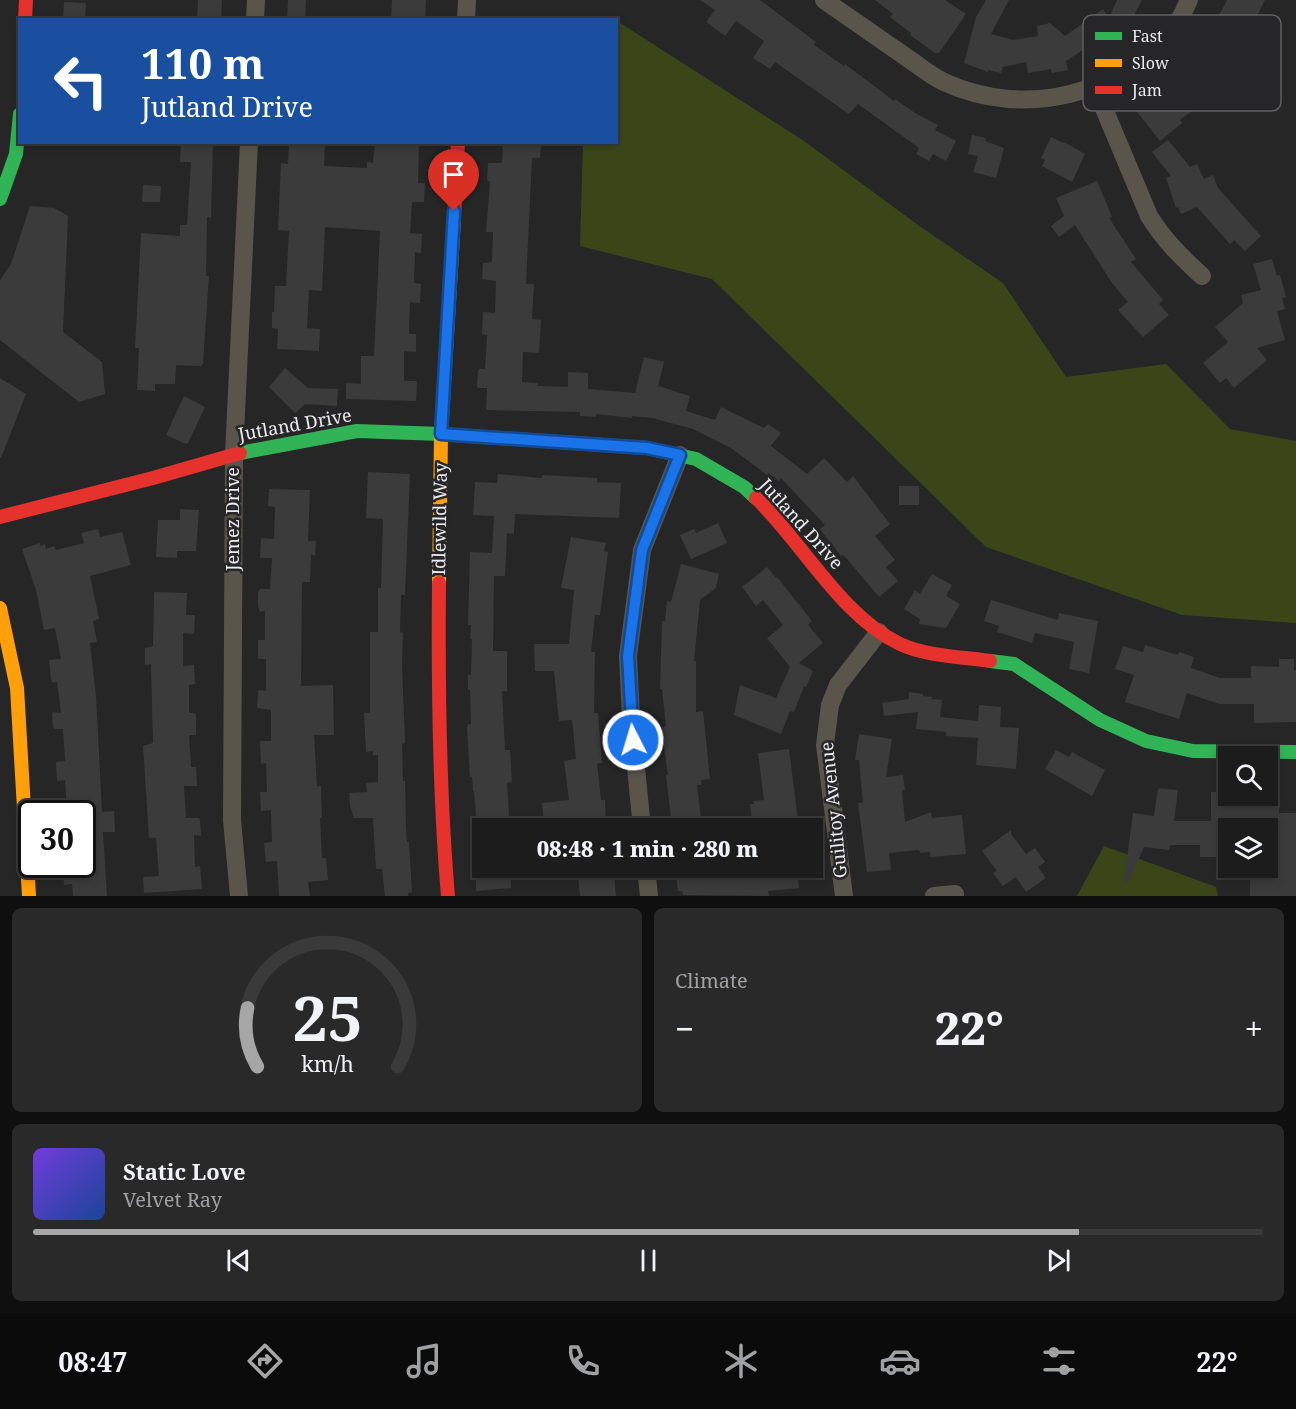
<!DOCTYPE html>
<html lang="en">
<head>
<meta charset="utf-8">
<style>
	body { margin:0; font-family:"Noto Serif",serif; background:#292929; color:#f1f3f6; height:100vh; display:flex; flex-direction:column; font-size:22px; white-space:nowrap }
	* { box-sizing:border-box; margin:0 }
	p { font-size:20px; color:#a0a1a3 }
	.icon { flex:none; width:33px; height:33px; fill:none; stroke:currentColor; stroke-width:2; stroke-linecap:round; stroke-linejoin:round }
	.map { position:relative; height:896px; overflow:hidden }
	.details { display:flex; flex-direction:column; gap:12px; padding:12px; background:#0f0f0f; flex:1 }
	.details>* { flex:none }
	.guide { position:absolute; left:18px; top:18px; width:600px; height:126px; border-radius:0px; box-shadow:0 3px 9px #0003,0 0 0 2px #3a3a3b; background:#1a4fa0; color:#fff; overflow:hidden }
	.fabs { position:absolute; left:1218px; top:746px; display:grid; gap:12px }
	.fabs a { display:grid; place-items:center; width:60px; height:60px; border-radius:0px; background:#1c1c1c; box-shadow:0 3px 9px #0003,0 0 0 2px #3a3a3b; font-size:30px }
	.speed { position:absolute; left:18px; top:800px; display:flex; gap:12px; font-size:30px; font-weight:700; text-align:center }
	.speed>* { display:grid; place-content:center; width:78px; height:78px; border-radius:50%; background:#1c1c1c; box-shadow:0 3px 9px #0003,0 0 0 2px #3a3a3b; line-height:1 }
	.speed .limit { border:3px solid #111; border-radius:9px; background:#fff; color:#111 }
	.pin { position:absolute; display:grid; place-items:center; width:51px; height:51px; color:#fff; margin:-62px -26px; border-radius:50% 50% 50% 0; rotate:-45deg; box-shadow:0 0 6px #0007 }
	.pin .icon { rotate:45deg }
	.me { position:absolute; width:66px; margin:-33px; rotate:355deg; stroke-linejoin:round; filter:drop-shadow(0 0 4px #0008) }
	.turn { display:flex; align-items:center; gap:21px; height:126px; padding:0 24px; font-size:27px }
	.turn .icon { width:78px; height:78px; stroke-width:2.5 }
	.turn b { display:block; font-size:42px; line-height:51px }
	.big { font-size:45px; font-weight:800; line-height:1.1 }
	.details .card { flex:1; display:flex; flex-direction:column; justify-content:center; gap:9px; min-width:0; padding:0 21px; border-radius:9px; background:#292929 }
	.details .dial { align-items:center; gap:0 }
	.dial svg { height:156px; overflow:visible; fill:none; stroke:#3a3a3b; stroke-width:7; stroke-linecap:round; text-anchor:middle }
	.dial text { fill:#f1f3f6; stroke:none }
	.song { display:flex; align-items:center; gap:18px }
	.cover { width:72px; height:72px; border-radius:9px; background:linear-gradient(135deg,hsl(260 70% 55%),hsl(220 70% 35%)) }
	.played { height:6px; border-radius:3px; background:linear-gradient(90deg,#a7a6a7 85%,#3a3a3b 85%) }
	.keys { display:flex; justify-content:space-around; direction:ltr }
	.heat { display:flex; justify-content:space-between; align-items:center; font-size:33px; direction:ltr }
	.details .tiles { flex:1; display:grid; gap:12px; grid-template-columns:1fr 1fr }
	.card:last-child { grid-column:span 2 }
	.trip { position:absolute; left:472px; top:818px; width:351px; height:60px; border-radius:0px; background:#1c1c1c; box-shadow:0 3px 9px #0003,0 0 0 2px #3a3a3b; font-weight:800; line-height:60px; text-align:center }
	.menu { display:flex; height:96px; justify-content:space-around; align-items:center; background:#0b0b0b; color:#a0a1a3 }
	.menu .icon { width:42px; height:42px }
	.menu .selected { color:#a7a6a7 }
	.menu b { font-size:27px; color:#f1f3f6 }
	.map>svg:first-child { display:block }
</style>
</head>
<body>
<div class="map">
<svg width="1296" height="896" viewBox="0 0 1296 896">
	<rect width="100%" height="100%" fill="#262626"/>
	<g fill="#3b4618">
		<polygon points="617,21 804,141 918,225 1003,283 1066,377 1166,364 1230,429 1296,441 1296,623 1182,615 986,547 712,279 580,246 583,143 616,142"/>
		<polygon points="1104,846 1216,887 1218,896 1077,896"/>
	</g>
	<g fill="#3b3b3b">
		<polygon points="198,0 222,0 221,20 197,19"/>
		<polygon points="288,0 306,0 305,20 287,20"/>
		<polygon points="392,0 426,0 425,20 391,20"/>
		<polygon points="700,0 760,0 816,42 814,45 844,66 845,64 894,101 895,99 915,113 938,125 935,130 956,141 946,161 933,154 929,161 916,154 919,148 858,104 849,114 775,62 770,69 753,58 764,41 736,21 725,36 706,22 715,10"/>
		<polygon points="875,0 945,0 966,14 939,53 935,53 910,35 911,33 890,17 893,14"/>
		<polygon points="986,0 1009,0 991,34 1013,40 1038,36 1037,26 1050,23 1065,36 1103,9 1109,18 1117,0 1142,0 1122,38 1094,58 1087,47 1066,61 1068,70 1052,73 1051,69 1028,73 1026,62 1003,67 1001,73 988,70 988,72 964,63 976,17"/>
		<polygon points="1227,0 1265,0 1255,20 1270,28 1254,59 1245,55 1201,104 1180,120 1182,123 1160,141 1134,108 1152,94 1155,98 1170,86 1201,44 1211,24 1215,23"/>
		<polygon points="64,2 86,3 85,20 63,20"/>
		<polygon points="972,135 986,138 985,141 1004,148 996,178 973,172 978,156 968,154"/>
		<polygon points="1051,137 1063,143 1064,142 1085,154 1072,182 1042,166 1045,160 1041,158"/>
		<polygon points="1168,140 1190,167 1197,164 1204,179 1213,175 1218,188 1261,236 1245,251 1234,240 1230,244 1197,207 1181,214 1178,207 1176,208 1166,178 1171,176 1152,152"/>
		<polygon points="181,142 213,142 211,218 207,217 206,276 209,276 203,364 201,366 176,365 175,384 155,384 155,391 137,390 139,348 135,348 141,233 180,236 180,225 187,225 191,162 180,162"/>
		<polygon points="289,142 325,142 324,166 367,168 367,162 373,163 375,142 419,142 418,183 425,183 424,202 412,202 410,233 422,234 421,253 415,252 414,283 421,284 420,303 410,302 409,334 416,334 416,352 404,351 404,381 417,381 416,401 346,399 346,383 361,384 361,356 374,356 380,231 325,227 322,291 309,290 307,328 320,329 319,351 277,349 278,329 272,328 272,312 274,312 275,286 286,286 289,231 278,230 281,163 288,164"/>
		<polygon points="503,142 541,142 540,158 532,158 526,284 534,284 532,319 541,320 539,353 523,352 522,382 538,383 538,386 568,387 568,372 588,373 588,389 635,393 644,357 664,362 658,386 690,396 686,411 715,420 721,407 764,428 768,424 781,433 771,446 807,474 824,458 847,482 853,476 890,524 875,536 895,560 886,567 898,581 879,597 847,559 843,555 841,556 820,529 825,525 781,478 779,481 768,473 767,475 731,448 693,429 652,418 632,416 632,418 596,414 596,417 580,416 580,412 486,410 487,388 478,388 477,386 478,371 479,369 485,369 487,335 482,334 483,312 495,313 496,281 482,279 483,263 492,262 493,232 486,232 490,182 487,180 488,164 489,163 502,163"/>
		<polygon points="1097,181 1112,217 1109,218 1136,259 1131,262 1163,300 1159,304 1169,315 1143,337 1118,310 1128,302 1112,283 1075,225 1059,237 1051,226 1064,216 1056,198"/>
		<polygon points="143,185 161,186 160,202 142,202"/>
		<polygon points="30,206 54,208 68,216 63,332 102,362 105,394 79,402 0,340 0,280 11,264"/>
		<polygon points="1272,259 1277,276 1280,275 1286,297 1282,298 1285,309 1277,311 1285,340 1257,348 1267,360 1234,388 1226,378 1220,383 1203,363 1228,342 1215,327 1243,303 1241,295 1261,290 1253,264"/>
		<polygon points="285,368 308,388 338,389 337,406 305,404 295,413 269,387"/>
		<polygon points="0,378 26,394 1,458 0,458"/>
		<polygon points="184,396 205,407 188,443 186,444 166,435"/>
		<polygon points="368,472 410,474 405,595 401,595 400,632 403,633 402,666 405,743 402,744 403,781 405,781 406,828 407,842 409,842 412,892 408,893 408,896 385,896 382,869 376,869 373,818 354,818 350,806 349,793 367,792 366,783 378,782 378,755 373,755 373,751 366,752 364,713 370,713 370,632 378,632 378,588 381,588 383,519 366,518"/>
		<polygon points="498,474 542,478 542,475 597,478 597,482 621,483 619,518 515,514 514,534 507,533 505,576 494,576 493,651 507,651 507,691 502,691 505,750 510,750 512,782 507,783 510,828 477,828 474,791 473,791 472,777 470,777 467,727 468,724 471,724 470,690 468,690 468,675 471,675 472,639 470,639 471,625 468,625 470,552 492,553 494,516 473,515 475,482 497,483"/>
		<rect x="899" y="486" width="20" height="19"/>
		<polygon points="269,489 310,490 308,541 316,541 315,555 311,555 310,582 302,582 301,686 333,685 334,735 314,735 317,786 321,786 322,818 320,818 322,858 326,858 328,880 308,882 310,896 279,896 277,861 266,862 264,843 272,842 271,810 261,811 260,792 267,792 266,763 261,764 260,741 271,741 271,710 257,708 258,692 259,690 266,691 266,659 258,659 258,640 265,640 265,611 260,612 258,606 258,592 260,589 270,589 272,558 260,558 261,538 274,539 275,507 268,506"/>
		<polygon points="180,509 199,510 196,551 177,551 177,558 156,557 158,520 180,520"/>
		<polygon points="718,523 727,543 691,559 680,535 694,529 696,533"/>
		<polygon points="98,529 100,537 122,532 131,565 90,576 99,619 93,621 97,642 90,643 96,696 102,812 114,811 115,832 103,832 107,896 73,896 72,884 64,885 63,866 82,865 82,813 67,813 65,780 57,781 56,762 65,761 63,729 55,729 53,727 52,712 61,713 57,682 52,682 51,679 49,660 61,659 55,628 44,630 36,590 22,549 40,543 40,546 45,544 46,549 54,546 56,550 84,543 81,533"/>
		<polygon points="571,537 606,543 604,551 608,552 600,615 595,615 591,652 595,652 594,713 598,713 602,763 597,763 601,800 605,800 606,828 574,828 573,821 544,824 542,803 569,800 564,761 576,759 572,720 559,721 554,671 535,671 534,644 569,644 574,590 561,588"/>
		<polygon points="681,564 719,574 716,588 700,600 694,661 696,661 696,712 703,711 710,779 701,780 702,785 697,785 702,828 672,828 666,775 668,775 661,727 666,726 662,689 660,689 662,621 665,621 667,601 671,602"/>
		<polygon points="767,567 776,578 777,577 812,621 808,625 823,643 799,663 813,671 806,687 804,686 794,712 790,711 781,734 734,715 740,685 776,698 790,667 767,638 783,625 763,600 756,606 742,587"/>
		<polygon points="932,574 952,585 946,596 960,604 946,628 919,624 920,619 904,609 915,590 920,594"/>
		<polygon points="154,592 187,593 186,615 195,615 194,634 183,633 183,666 194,665 195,684 189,685 189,713 194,713 196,715 196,735 189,735 191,767 196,767 197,786 184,786 186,818 199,818 200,820 201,836 194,835 195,867 200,866 202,889 144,893 143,877 159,876 156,838 149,838 143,746 153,743 151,664 145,665 145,648 153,646"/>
		<polygon points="991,600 1058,620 1059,613 1098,621 1089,673 1069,669 1074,642 1035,633 1032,643 997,632 999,626 984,621"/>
		<polygon points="1145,645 1178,655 1179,652 1194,657 1191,668 1220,678 1251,678 1251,666 1279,667 1279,659 1294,659 1294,670 1296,670 1296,722 1254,723 1254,704 1219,704 1187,693 1179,719 1125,702 1134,675 1115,669 1123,646 1143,652"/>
		<polygon points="909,692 923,694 923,696 932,697 931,699 942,700 940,717 978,721 979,705 1001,707 1000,727 1019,728 1016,769 976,765 978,738 946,736 946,732 916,729 918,712 884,716 882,703 909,699"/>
		<polygon points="859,734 892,739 886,777 903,775 905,790 902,790 905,822 931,812 932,818 962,815 966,854 930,857 930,852 920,853 919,850 889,853 891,870 867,872 858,803 863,803 859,760 855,760"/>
		<polygon points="789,749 799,828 753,828 750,804 754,804 753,801 764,800 758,753"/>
		<polygon points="1056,750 1069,757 1072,752 1105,770 1092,796 1045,769"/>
		<polygon points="1158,788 1178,790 1174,821 1211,821 1211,792 1228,792 1228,795 1278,795 1279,813 1296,813 1296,896 1250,896 1250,867 1268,867 1268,828 1228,828 1228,857 1200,857 1200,845 1170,845 1169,850 1144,847 1128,883 1124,882 1133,813 1154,816"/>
		<polygon points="1011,830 1011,834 1026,854 1035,848 1045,862 1038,867 1046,878 1026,892 1016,877 1003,886 993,873 997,871 982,851"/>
		<polygon points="476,867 510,867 511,888 476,891"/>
		<polygon points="577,867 613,867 616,896 580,896"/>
		<polygon points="679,867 714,867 716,876 760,872 760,867 797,867 799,888 768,891 769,896 683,895 682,891 678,891 676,874 680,874"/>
	</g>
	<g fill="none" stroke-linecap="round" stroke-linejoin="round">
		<g stroke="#59554b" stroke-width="18">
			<path d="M 824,0 C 851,19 879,38 906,57 C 918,65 931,76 944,82 C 1024,119 1123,96 1176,24 C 1182,17 1185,8 1189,0"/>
			<polyline points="255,20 256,0"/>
			<polyline points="466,20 467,0"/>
			<path d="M 1095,87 L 1149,216 C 1164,240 1181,257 1202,276"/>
			<polyline points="642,828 631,718 628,656 642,550 680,455"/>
			<polyline points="646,867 649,896"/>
			<polyline points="239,896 232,820 234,454 249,142"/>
			<polyline points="844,896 825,745 830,705 838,685 879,632"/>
			<polyline points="934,896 955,894"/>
		</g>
		<g stroke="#30b455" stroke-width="14">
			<polyline points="0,199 16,154 20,114"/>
			<polyline points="240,453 357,431 441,434 647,448 696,459 744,487 756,498"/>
			<polyline points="990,661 1014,664 1100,720 1146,741 1193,751 1296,752"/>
		</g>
		<g stroke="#ff9f0a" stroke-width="14">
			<polyline points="439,583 441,434 454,218"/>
			<polyline points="0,608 17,688 29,896"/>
		</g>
		<g stroke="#e5322d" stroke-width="14">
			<polyline points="25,20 26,0"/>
			<polyline points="454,218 458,142"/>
			<path d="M 756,498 C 803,543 841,616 900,644 C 925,656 963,657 990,661"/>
			<polyline points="0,517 153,478 240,453"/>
			<path d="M 439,583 C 438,687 439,792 448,896"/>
		</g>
	</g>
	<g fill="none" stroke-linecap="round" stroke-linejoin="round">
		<defs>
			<polyline id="route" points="454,211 441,434 647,448 680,455 642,550 628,656 633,740"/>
		</defs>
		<use href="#route" stroke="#114b97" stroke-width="15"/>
		<use href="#route" stroke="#1a73e8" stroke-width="10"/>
	</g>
	<g text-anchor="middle" stroke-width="5" stroke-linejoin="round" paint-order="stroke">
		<g font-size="18" fill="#ecebed" stroke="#262527">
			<text transform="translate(295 425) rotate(-10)" y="6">Jutland Drive</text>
			<text transform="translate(233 519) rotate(-90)" y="6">Jemez Drive</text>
			<text transform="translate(440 519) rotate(-89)" y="6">Idlewild Way</text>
			<text transform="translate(801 524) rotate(48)" y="6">Jutland Drive</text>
			<text transform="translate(834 810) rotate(-96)" y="6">Guilitoy Avenue</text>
		</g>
	</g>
	<rect x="1083" y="15" width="198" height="96" rx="9" fill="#262527" stroke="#616062" stroke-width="1.5"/>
	<rect x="1095" y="32" width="27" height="8" fill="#30b455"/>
	<rect x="1095" y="59" width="27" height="8" fill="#ff9f0a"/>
	<rect x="1095" y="86" width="27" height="8" fill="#e5322d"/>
	<g font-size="16" fill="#ecebed">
		<text x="1132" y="42">Fast</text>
		<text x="1132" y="69">Slow</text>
		<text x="1132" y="96">Jam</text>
	</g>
</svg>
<div class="fabs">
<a><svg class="icon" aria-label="search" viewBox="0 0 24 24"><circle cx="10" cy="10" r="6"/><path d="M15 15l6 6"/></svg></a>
<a><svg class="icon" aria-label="layers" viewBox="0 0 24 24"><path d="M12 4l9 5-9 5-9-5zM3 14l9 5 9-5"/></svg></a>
</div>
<div class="speed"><div class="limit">30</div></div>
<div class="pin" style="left:454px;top:211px;background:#d93025"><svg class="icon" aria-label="arrive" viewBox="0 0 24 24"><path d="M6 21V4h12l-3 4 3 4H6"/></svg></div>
<svg class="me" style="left:633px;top:740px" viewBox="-20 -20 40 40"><circle r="17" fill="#1a73e8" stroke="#fff" stroke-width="3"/><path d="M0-11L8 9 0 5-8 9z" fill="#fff"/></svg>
<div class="trip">08:48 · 1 min · 280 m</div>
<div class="guide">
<div class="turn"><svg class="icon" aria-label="left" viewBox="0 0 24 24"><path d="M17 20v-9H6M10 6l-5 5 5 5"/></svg><div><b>110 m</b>Jutland Drive</div></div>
</div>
</div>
<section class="details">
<div class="tiles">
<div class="card dial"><svg viewBox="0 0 100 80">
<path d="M14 69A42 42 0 1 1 86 69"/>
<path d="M14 69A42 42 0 0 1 9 39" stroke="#a7a6a7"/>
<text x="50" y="56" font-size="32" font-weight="700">25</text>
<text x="50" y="72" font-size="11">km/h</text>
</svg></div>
<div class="card"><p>Climate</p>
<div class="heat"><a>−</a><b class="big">22°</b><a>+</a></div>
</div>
<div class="card">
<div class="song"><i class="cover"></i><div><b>Static Love</b><p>Velvet Ray</p></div></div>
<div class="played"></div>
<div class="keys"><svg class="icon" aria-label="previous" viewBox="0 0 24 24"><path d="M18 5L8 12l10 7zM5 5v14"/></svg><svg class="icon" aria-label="pause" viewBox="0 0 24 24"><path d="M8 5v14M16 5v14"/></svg><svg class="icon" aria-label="next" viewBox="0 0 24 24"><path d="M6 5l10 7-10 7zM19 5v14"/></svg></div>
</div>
</div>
</section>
<nav class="menu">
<b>08:47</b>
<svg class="icon selected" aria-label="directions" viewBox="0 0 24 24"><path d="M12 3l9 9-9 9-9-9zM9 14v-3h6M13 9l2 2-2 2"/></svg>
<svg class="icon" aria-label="music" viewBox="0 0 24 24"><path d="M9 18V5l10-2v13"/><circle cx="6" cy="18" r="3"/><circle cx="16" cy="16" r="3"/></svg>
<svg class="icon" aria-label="phone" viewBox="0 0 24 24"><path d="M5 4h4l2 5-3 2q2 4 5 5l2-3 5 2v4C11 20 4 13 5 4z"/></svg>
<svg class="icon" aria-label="climate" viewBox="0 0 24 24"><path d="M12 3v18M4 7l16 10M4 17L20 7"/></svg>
<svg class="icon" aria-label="car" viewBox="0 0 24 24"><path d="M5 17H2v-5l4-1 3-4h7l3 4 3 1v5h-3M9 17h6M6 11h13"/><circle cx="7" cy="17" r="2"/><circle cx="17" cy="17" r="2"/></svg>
<svg class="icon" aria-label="filters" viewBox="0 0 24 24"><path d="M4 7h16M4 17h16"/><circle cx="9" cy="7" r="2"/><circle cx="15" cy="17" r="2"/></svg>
<b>22°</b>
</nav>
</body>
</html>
